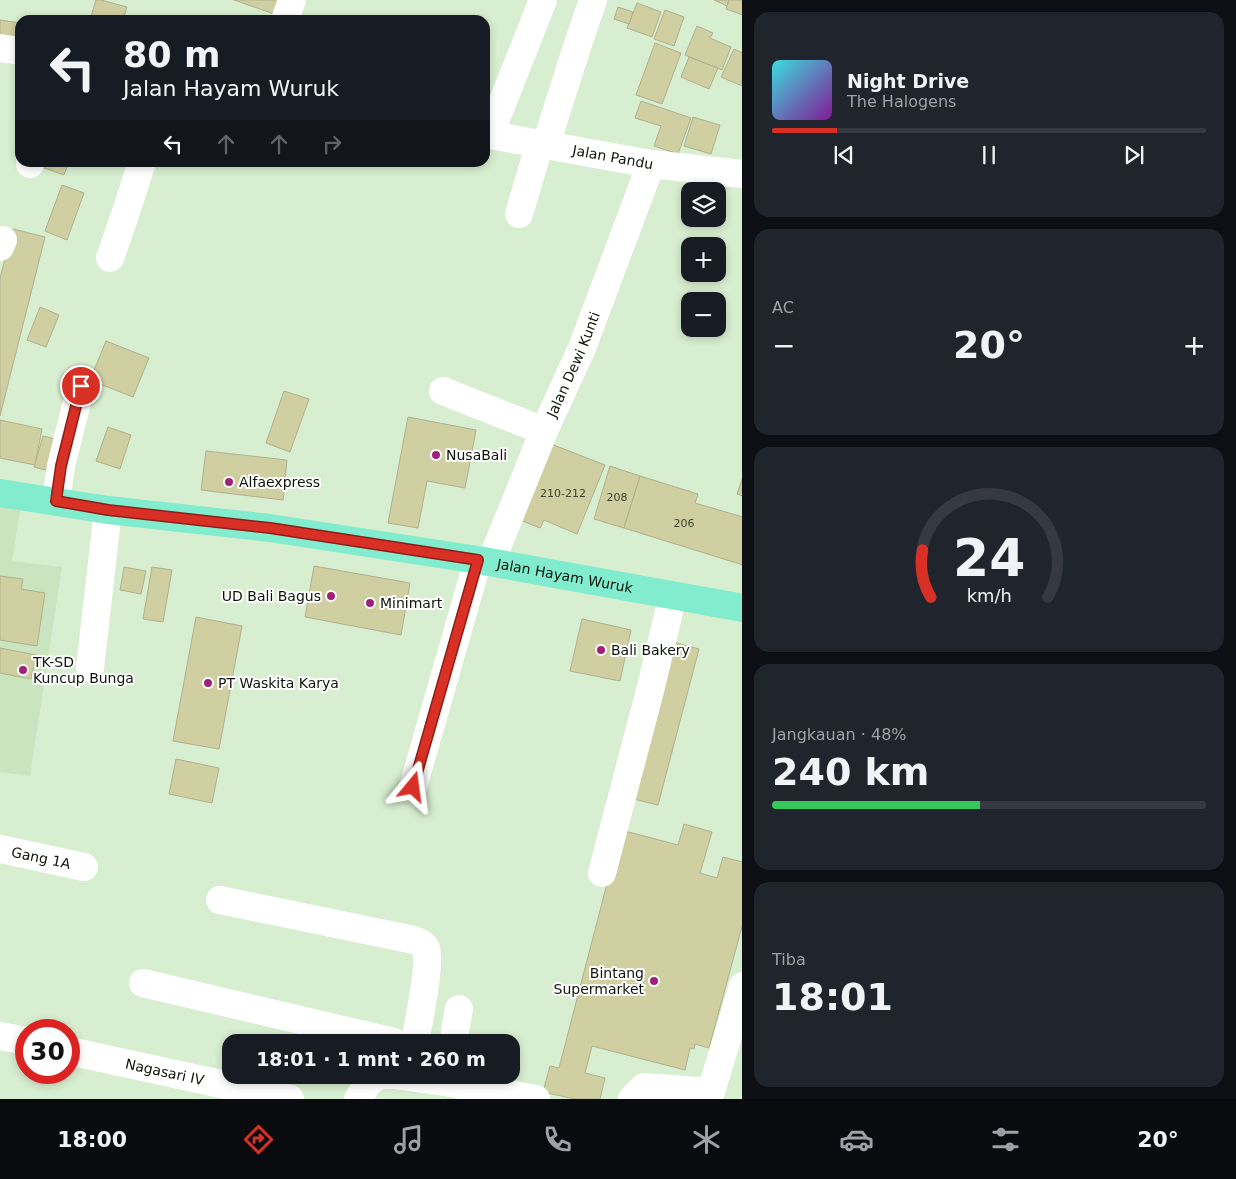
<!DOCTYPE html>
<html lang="id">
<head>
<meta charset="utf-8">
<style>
	body { margin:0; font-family:"DejaVu Sans",sans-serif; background:#20242c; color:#f1f3f6; height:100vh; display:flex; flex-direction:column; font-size:19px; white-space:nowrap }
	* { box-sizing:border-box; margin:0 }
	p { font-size:16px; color:#9ea1a6 }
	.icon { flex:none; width:28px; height:28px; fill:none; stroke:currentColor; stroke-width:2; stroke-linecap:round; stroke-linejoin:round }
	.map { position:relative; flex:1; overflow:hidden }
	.drawer { display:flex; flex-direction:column; gap:12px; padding:12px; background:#0d0f14; width:494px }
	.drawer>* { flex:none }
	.guide { position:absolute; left:15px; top:15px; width:475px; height:152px; border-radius:15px; box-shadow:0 2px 8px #0003; background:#171b24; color:#f1f3f6; overflow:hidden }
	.fabs { position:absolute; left:681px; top:182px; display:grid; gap:10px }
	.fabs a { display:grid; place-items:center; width:45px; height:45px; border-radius:10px; background:#171b24; box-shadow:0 2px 8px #0003; font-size:25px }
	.speed { position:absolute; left:15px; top:1019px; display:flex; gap:10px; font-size:25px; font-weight:700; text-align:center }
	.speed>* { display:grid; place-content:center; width:65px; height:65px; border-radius:50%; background:#171b24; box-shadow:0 2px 8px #0003; line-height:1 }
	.speed .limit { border:8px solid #d22; background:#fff; color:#111 }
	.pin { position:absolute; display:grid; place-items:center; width:42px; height:42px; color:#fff; margin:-21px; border:2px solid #fff; border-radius:50%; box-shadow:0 1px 5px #0007 }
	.me { position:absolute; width:55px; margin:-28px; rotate:16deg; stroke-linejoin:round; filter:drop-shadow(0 0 4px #0008) }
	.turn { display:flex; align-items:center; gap:18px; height:105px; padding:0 25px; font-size:22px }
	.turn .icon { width:65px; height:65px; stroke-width:2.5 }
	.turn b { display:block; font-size:35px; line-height:42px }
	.lanes { display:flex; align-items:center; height:48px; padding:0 25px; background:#0003; justify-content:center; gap:25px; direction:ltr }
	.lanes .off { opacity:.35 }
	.big { font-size:38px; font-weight:700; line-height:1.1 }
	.drawer .widget { flex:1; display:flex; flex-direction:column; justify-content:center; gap:8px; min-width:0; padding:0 18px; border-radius:15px; background:#20242c }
	.drawer .dial { align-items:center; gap:0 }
	.dial svg { height:130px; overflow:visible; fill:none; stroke:#363941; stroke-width:7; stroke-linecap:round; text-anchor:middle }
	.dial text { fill:#f1f3f6; stroke:none }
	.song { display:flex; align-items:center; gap:15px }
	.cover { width:60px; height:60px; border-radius:8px; background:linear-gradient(135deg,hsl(180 70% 55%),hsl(290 70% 35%)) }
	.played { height:5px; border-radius:2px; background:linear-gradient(90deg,#d93025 15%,#363941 15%) }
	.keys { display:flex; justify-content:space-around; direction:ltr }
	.heat { display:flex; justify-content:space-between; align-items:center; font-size:28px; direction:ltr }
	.charge { height:8px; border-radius:4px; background:linear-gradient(90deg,#34c759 48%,#363941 0) }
	.trip { position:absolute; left:222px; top:1034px; width:298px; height:50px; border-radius:15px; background:#171b24; box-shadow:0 2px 8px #0003; font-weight:700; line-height:50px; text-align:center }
	.tab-bar { display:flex; height:80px; justify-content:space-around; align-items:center; background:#090b0e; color:#9ea1a6 }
	.tab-bar .icon { width:35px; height:35px }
	.tab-bar .active { color:#d93025 }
	.tab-bar b { font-size:22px; color:#f1f3f6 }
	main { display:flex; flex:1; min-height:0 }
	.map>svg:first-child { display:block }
</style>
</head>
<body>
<main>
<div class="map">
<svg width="743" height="1099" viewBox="0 0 743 1099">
	<rect width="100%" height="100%" fill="#d8eed0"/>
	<polygon fill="#cae4c0" points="0,503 21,505 12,561 62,567 30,776 0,772"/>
	<g fill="#d0cfa2" stroke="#b0b08e">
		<polygon points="96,0 101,0 127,7 123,20 90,20"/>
		<polygon points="234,0 282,0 277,15"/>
		<polygon points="714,0 729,0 727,6"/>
		<polygon points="729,0 743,0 743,15 726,9"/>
		<polygon points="637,3 661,12 652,37 627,28"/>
		<polygon points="618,7 633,12 629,24 614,19"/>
		<polygon points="665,10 684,17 674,46 654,39"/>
		<polygon points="0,20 20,23 20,44 0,41"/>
		<polygon points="697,26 713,33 710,38 731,47 722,70 685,55"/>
		<polygon points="655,43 681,53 662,104 636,95"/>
		<polygon points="734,49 743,53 742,86 721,77"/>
		<polygon points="689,57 718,68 709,89 681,77"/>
		<polygon points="641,101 691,118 678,154 654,146 661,126 635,118"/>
		<polygon points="693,117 720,125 711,154 684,146"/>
		<polygon points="37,162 69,162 64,175 36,165"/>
		<polygon points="62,185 84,193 67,240 45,231"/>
		<polygon points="13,229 45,237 0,416 0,278"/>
		<polygon points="40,307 59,315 46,347 27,340"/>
		<polygon points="106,341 149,358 133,397 90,380"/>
		<polygon points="284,391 309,399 290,452 266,443"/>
		<polygon points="408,417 476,430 465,488 427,481 418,528 388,523"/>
		<polygon points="0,420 42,429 35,465 0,458"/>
		<polygon points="108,427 131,435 120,469 96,461"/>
		<polygon points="43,436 62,441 53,472 34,467"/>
		<polygon points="551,444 605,465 577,534 544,520 540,528 520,520"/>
		<polygon points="206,451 287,460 283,500 201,490"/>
		<polygon points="610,466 640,476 624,528 594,519"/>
		<polygon points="640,476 698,494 695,503 743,517 743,565 624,528"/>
		<polygon points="743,477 743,496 737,494"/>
		<polygon points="314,566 410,583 401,635 305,617"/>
		<polygon points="124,567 146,571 141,594 120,590"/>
		<polygon points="152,567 172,570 163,622 143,619"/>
		<polygon points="0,576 23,579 21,589 45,593 37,646 0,640"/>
		<polygon points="196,617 242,626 219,749 173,741"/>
		<polygon points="582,619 631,630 620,681 570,671"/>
		<polygon points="666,640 699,649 658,805 625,797"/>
		<polygon points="0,648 36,655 31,679 0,673"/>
		<polygon points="176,759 219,768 212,803 169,794"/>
		<polygon points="684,824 712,832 700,873 717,878 723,857 743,862 743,923 709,1048 695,1044 694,1049 690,1048 685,1070 592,1046 585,1073 605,1078 600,1099 575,1099 543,1092 550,1066 559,1068 621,830 678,845"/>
	</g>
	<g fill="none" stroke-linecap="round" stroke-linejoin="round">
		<g stroke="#fff" stroke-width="28">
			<polyline points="285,20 292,0"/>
			<polyline points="0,48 20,51"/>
			<path id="s1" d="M 485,134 L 651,164 L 743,174"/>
			<polyline points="490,134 543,0"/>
			<polyline points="546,144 578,44 593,0"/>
			<polyline points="30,164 31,162"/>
			<polyline points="519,214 540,143"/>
			<polyline points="0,247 3,240"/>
			<polyline points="110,258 126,212 142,162"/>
			<polyline points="443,391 544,431"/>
			<polyline points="56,501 61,466 81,386"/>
			<path id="s2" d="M 491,562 L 544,431 L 582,348 L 651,164"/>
			<polyline points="90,668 108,510"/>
			<polyline points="413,787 478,560"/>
			<path id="s3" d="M 0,849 L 84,867"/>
			<polyline points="602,873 651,687 673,595"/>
			<path d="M 220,900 L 414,940 C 419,942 424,944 426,949 C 431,965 418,1024 415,1042"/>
			<polyline points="143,983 394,1042"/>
			<polyline points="0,1036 26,1041"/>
			<polyline points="453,1042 459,1009"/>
			<path id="s4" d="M 69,1051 L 290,1099"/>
			<polyline points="358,1099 368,1083 379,1075 394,1075 445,1082 536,1099"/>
			<polyline points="632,1099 644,1087 711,1092 743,986"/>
		</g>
		<path stroke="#81ecce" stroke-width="28" id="s5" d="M 0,493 L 108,510 L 270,528 L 478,560 L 743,608"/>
	</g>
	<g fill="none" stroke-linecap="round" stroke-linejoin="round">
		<defs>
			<polyline id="route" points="81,386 61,466 56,501 108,510 270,528 478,560 413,787"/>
		</defs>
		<use href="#route" stroke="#8d1f18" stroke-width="12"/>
		<use href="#route" stroke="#d93025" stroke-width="9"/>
	</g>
	<g fill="#a02175" stroke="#fff" stroke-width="2">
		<circle cx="436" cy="455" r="5"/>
		<circle cx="229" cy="482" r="5"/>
		<circle cx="331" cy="596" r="5"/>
		<circle cx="370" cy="603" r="5"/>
		<circle cx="601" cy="650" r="5"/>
		<circle cx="23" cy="670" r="5"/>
		<circle cx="208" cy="683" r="5"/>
		<circle cx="654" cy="981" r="5"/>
	</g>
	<g text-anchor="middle" stroke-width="4" stroke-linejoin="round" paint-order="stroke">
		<g font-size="11" fill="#3e4330">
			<text x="563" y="497">210-212</text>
			<text x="617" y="501">208</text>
			<text x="684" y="527">206</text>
		</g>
		<g font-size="14" fill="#0d140a" stroke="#fff">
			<text dy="5" stroke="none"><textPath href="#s1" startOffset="130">Jalan Pandu</textPath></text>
			<text dy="5" stroke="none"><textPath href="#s2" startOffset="214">Jalan Dewi Kunti</textPath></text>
			<text dy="5" stroke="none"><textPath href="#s5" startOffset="571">Jalan Hayam Wuruk</textPath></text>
			<text dy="5" stroke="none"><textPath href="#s3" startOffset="42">Gang 1A</textPath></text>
			<text dy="5" stroke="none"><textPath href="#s4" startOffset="98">Nagasari IV</textPath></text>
		</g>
		<g font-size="14" fill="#0d140a" stroke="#fff" text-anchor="start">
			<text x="446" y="460">NusaBali</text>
			<text x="239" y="487">Alfaexpress</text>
			<text x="321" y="601" text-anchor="end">UD Bali Bagus</text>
			<text x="380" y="608">Minimart</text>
			<text x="611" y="655">Bali Bakery</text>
			<text x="33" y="667">TK-SD<tspan x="33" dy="16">Kuncup Bunga</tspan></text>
			<text x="218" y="688">PT Waskita Karya</text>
			<text x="644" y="978" text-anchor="end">Bintang<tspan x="644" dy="16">Supermarket</tspan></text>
		</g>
	</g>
</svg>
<div class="fabs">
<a><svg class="icon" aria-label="layers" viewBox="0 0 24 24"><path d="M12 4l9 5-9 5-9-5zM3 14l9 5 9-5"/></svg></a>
<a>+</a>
<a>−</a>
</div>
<div class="speed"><div class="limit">30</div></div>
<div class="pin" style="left:81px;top:386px;background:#d93025"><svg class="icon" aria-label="arrive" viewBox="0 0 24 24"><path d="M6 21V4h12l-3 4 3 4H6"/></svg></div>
<svg class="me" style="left:413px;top:787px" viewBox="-20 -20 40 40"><path d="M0-17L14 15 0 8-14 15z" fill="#d93025" stroke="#fff" stroke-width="4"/></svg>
<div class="trip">18:01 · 1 mnt · 260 m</div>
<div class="guide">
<div class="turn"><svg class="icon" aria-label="left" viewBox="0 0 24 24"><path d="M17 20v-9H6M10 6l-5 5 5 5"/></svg><div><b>80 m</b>Jalan Hayam Wuruk</div></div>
<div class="lanes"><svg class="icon" aria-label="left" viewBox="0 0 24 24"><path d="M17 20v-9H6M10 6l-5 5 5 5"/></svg><svg class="icon off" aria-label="ahead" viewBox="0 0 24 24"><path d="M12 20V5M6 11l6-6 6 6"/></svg><svg class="icon off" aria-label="ahead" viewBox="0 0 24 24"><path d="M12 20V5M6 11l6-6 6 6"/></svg><svg class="icon off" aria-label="right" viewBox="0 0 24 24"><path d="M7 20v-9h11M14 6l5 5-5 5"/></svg></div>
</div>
</div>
<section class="drawer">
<div class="widget">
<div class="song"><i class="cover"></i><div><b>Night Drive</b><p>The Halogens</p></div></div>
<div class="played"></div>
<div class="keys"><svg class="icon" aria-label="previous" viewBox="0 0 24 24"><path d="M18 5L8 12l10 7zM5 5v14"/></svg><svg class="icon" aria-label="pause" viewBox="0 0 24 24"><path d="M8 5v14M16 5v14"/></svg><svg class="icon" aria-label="next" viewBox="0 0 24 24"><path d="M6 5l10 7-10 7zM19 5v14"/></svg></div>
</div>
<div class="widget"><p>AC</p>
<div class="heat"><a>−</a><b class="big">20°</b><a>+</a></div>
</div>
<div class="widget dial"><svg viewBox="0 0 100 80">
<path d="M14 69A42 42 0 1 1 86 69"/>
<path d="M14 69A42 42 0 0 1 9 40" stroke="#d93025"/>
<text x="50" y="56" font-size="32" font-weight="700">24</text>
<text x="50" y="72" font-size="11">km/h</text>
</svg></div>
<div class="widget"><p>Jangkauan · 48%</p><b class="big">240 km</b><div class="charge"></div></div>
<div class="widget"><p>Tiba</p><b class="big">18:01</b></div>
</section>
</main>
<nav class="tab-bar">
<b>18:00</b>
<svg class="icon active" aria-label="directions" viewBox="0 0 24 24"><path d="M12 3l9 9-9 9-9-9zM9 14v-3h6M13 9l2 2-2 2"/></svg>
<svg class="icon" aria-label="music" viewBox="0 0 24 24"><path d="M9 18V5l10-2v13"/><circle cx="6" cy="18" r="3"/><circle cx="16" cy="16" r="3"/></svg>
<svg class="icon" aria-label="phone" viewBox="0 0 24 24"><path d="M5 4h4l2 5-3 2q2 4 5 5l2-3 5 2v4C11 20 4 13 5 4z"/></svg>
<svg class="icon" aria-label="climate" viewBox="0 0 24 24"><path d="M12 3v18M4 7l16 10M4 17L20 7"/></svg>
<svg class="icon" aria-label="car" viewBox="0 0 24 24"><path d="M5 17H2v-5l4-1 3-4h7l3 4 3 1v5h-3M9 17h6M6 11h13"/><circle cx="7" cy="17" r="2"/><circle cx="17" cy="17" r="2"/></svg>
<svg class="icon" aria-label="filters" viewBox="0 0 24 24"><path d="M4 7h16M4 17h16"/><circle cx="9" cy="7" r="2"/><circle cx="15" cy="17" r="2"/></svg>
<b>20°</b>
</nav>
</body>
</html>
